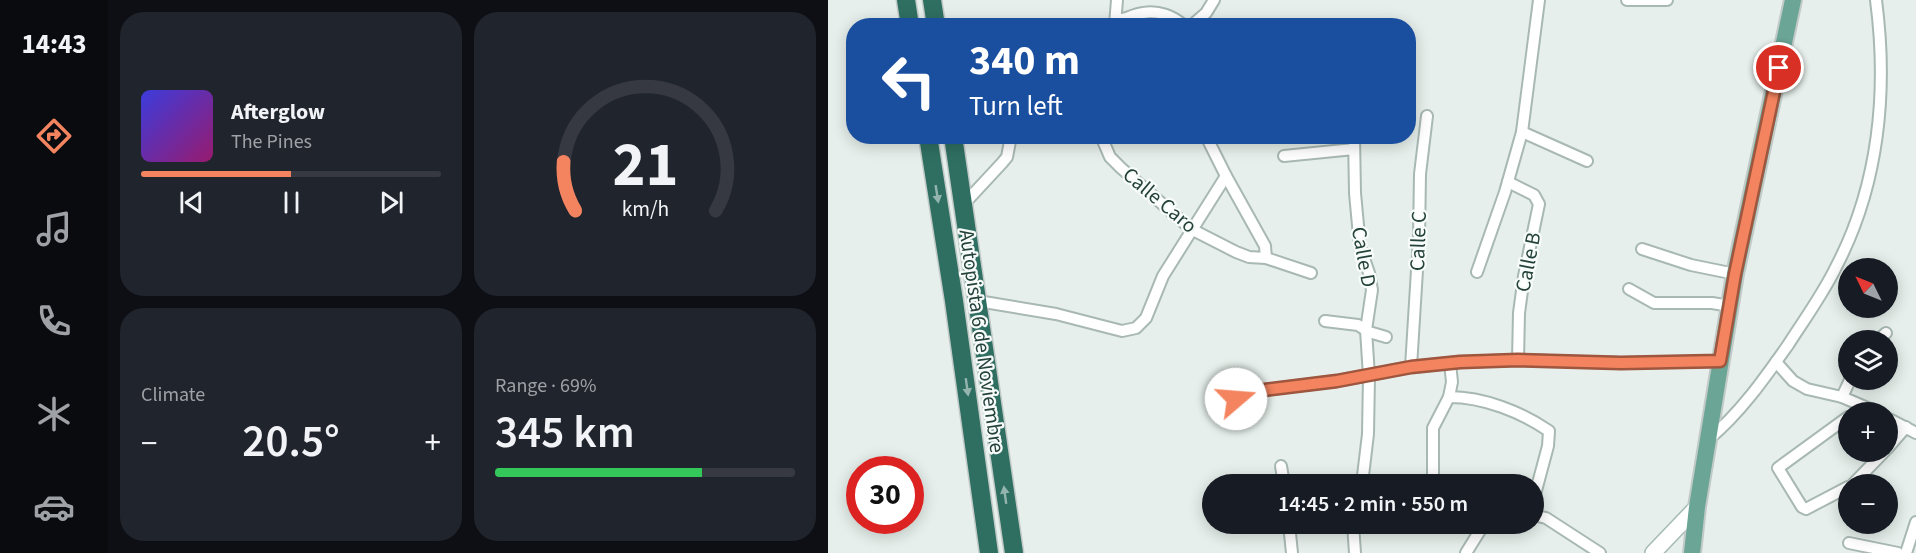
<!DOCTYPE html>
<html lang="en">
<head>
<meta charset="utf-8">
<style>
	body { margin:0; font-family:"Source Sans 3",sans-serif; background:#20242c; color:#f1f3f6; height:100vh; display:flex; flex-direction:column; font-size:22px; white-space:nowrap }
	* { box-sizing:border-box; margin:0 }
	p { font-size:20px; color:#9ea1a6 }
	.icon { flex:none; width:33px; height:33px; fill:none; stroke:currentColor; stroke-width:2; stroke-linecap:round; stroke-linejoin:round }
	.map { position:relative; flex:1; overflow:hidden }
	.details { display:flex; flex-direction:column; gap:12px; padding:12px; background:#0d0f14; width:720px }
	.details>* { flex:none }
	.hud { position:absolute; left:18px; top:18px; width:570px; height:126px; border-radius:24px; box-shadow:0 3px 15px #0003; background:#1a4fa0; color:#fff; overflow:hidden }
	.needle { width:39px; rotate:313deg }
	.buttons { position:absolute; left:1010px; top:258px; display:grid; gap:12px }
	.buttons a { display:grid; place-items:center; width:60px; height:60px; border-radius:50%; background:#171b24; box-shadow:0 3px 15px #0003; font-size:30px }
	.speed { position:absolute; left:18px; top:456px; display:flex; gap:12px; font-size:30px; font-weight:700; text-align:center }
	.speed>* { display:grid; place-content:center; width:78px; height:78px; border-radius:50%; background:#171b24; box-shadow:0 3px 15px #0003; line-height:1 }
	.speed .limit { border:9px solid #d22; background:#fff; color:#111 }
	.pin { position:absolute; display:grid; place-items:center; width:51px; height:51px; color:#fff; margin:-26px; border:3px solid #fff; border-radius:50%; box-shadow:0 2px 6px #0007 }
	.me { position:absolute; width:66px; margin:-33px; rotate:72deg; stroke-linejoin:round; filter:drop-shadow(0 0 4px #0008) }
	.turn { display:flex; align-items:center; gap:21px; height:126px; padding:0 24px; font-size:27px }
	.turn .icon { width:78px; height:78px; stroke-width:2.5 }
	.turn b { display:block; font-size:42px; line-height:51px }
	.big { font-size:45px; font-weight:600; line-height:1.1 }
	.details .tile { flex:1; display:flex; flex-direction:column; justify-content:center; gap:9px; min-width:0; padding:0 21px; border-radius:24px; background:#20242c }
	.details .dial { align-items:center; gap:0 }
	.dial svg { height:156px; overflow:visible; fill:none; stroke:#363941; stroke-width:7; stroke-linecap:round; text-anchor:middle }
	.dial text { fill:#f1f3f6; stroke:none }
	.song { display:flex; align-items:center; gap:18px }
	.cover { width:72px; height:72px; border-radius:9px; background:linear-gradient(135deg,hsl(240 70% 55%),hsl(320 70% 35%)) }
	.played { height:6px; border-radius:3px; background:linear-gradient(90deg,#f4845f 50%,#363941 50%) }
	.keys { display:flex; justify-content:space-around; direction:ltr }
	.heat { display:flex; justify-content:space-between; align-items:center; font-size:33px; direction:ltr }
	.charge { height:9px; border-radius:4px; background:linear-gradient(90deg,#34c759 69%,#363941 0) }
	.details .tiles { flex:1; display:grid; gap:12px; grid-template-columns:repeat(2,1fr) }
	.trip { position:absolute; left:374px; top:474px; width:342px; height:60px; border-radius:30px; background:#171b24; box-shadow:0 3px 15px #0003; font-weight:600; line-height:60px; text-align:center }
	main { display:flex; flex:1; min-height:0 }
	.menu { display:flex; flex-direction:column; width:108px; justify-content:space-around; align-items:center; background:#090b0e; color:#9ea1a6 }
	.menu .icon { width:42px; height:42px }
	.menu .on { color:#f4845f }
	.menu b { font-size:27px; color:#f1f3f6 }
	.map>svg:first-child { display:block }
</style>
</head>
<body>
<main>
<nav class="menu">
<b>14:43</b>
<svg class="icon on" aria-label="directions" viewBox="0 0 24 24"><path d="M12 3l9 9-9 9-9-9zM9 14v-3h6M13 9l2 2-2 2"/></svg>
<svg class="icon" aria-label="music" viewBox="0 0 24 24"><path d="M9 18V5l10-2v13"/><circle cx="6" cy="18" r="3"/><circle cx="16" cy="16" r="3"/></svg>
<svg class="icon" aria-label="phone" viewBox="0 0 24 24"><path d="M5 4h4l2 5-3 2q2 4 5 5l2-3 5 2v4C11 20 4 13 5 4z"/></svg>
<svg class="icon" aria-label="climate" viewBox="0 0 24 24"><path d="M12 3v18M4 7l16 10M4 17L20 7"/></svg>
<svg class="icon" aria-label="car" viewBox="0 0 24 24"><path d="M5 17H2v-5l4-1 3-4h7l3 4 3 1v5h-3M9 17h6M6 11h13"/><circle cx="7" cy="17" r="2"/><circle cx="17" cy="17" r="2"/></svg>
</nav>
<section class="details">
<div class="tiles">
<div class="tile">
<div class="song"><i class="cover"></i><div><b>Afterglow</b><p>The Pines</p></div></div>
<div class="played"></div>
<div class="keys"><svg class="icon" aria-label="previous" viewBox="0 0 24 24"><path d="M18 5L8 12l10 7zM5 5v14"/></svg><svg class="icon" aria-label="pause" viewBox="0 0 24 24"><path d="M8 5v14M16 5v14"/></svg><svg class="icon" aria-label="next" viewBox="0 0 24 24"><path d="M6 5l10 7-10 7zM19 5v14"/></svg></div>
</div>
<div class="tile dial"><svg viewBox="0 0 100 80">
<path d="M14 69A42 42 0 1 1 86 69"/>
<path d="M14 69A42 42 0 0 1 8 44" stroke="#f4845f"/>
<text x="50" y="56" font-size="32" font-weight="700">21</text>
<text x="50" y="72" font-size="11">km/h</text>
</svg></div>
<div class="tile"><p>Climate</p>
<div class="heat"><a>−</a><b class="big">20.5°</b><a>+</a></div>
</div>
<div class="tile"><p>Range · 69%</p><b class="big">345 km</b><div class="charge"></div></div>
</div>
</section>
<div class="map">
<svg width="1088" height="553" viewBox="0 0 1088 553">
	<rect width="100%" height="100%" fill="#e6efeb"/>
	<g fill="none" stroke-linecap="round" stroke-linejoin="round">
		<defs>
			<g id="minor">
				<polyline points="799,0 839,0"/>
				<path d="M 288,20 C 298,20 305,14 315,13 C 330,10 346,16 356,26"/>
				<polyline points="287,25 289,0"/>
				<polyline points="363,26 378,13 386,0"/>
				<polyline points="694,132 759,161"/>
				<polyline points="273,136 282,157 293,168 363,229 408,252 421,257 438,258 483,273"/>
				<polyline points="378,136 398,176 437,246 438,258"/>
				<polyline points="526,136 527,193 532,247 541,273 544,290 538,330 541,376 540,434 534,484"/>
				<polyline points="456,156 526,149"/>
				<polyline points="680,182 706,195 711,204 696,276 691,313 690,360"/>
				<polyline points="135,205 174,163 179,157 183,136"/>
				<polyline points="814,249 863,265 907,274"/>
				<polyline points="649,272 677,192 694,132 711,0"/>
				<polyline points="801,289 826,303 884,303 902,306"/>
				<polyline points="150,301 228,314 294,331 308,328 318,318 335,276 398,176"/>
				<polyline points="497,321 530,325 541,332 558,337"/>
				<polyline points="1050,340 1058,333"/>
				<polyline points="948,362 965,381 979,389 1014,397 1049,412"/>
				<polyline points="583,367 591,238 592,174 599,116"/>
				<path d="M 621,397 C 656,397 693,412 721,431 L 720,446 L 705,502"/>
				<polyline points="1014,397 1022,380"/>
				<polyline points="1020,417 950,468 974,507 978,509 1020,487"/>
				<polyline points="1059,418 1088,433"/>
				<polyline points="394,419 408,399 420,392 509,381 583,367 632,362 690,360 793,363 892,361"/>
				<path d="M 881,439 C 913,412 936,379 960,345 C 976,320 995,294 1008,267 C 1051,185 1060,91 1048,0"/>
				<polyline points="1059,449 1078,427"/>
				<polyline points="453,466 456,484"/>
				<polyline points="605,484 605,428 621,397 624,382 622,363"/>
				<polyline points="1025,484 1056,452"/>
				<polyline points="705,515 718,518 772,553"/>
				<polyline points="461,524 464,553"/>
				<polyline points="525,524 527,553"/>
				<polyline points="1021,543 1070,553"/>
				<polyline points="638,553 656,524"/>
				<polyline points="1078,553 1088,522"/>
			</g>
			<polyline id="secondary" points="825,553 869,507"/>
			<polyline id="primary" points="864,553 869,507 907,274 965,0"/>
			<g id="motorway">
				<polyline points="78,0 82,26"/>
				<polyline points="104,0 108,26"/>
				<polyline points="100,136 126,301 161,553"/>
				<polyline points="125,136 186,553"/>
			</g>
		</defs>
		<use href="#minor" stroke="#a8b8b2" stroke-width="14"/>
		<use href="#secondary" stroke="#a4bbb3" stroke-width="18"/>
		<use href="#primary" stroke="#c2cac8" stroke-width="20"/>
		<use href="#motorway" stroke="#c2cac8" stroke-width="21"/>
		<use href="#minor" stroke="#fff" stroke-width="10"/>
		<use href="#secondary" stroke="#fff" stroke-width="15"/>
		<use href="#primary" stroke="#6aa596" stroke-width="16"/>
		<use href="#motorway" stroke="#2f6f62" stroke-width="18"/>
	</g>
	<defs><path id="oneway-solid" d="M-6-.8H1V-3.2L6.5 0L1 3.2V.8H-6Z" transform="scale(1.5)"/></defs>
	<g fill="#93b5ae">
		<use href="#oneway-solid" transform="translate(109 194) rotate(81)"/>
		<use href="#oneway-solid" transform="translate(139 387) rotate(82)"/>
		<use href="#oneway-solid" transform="translate(177 495) rotate(-98)"/>
	</g>
	<g fill="none" stroke-linecap="round" stroke-linejoin="round">
		<defs>
			<polyline id="route" points="408,399 420,392 509,381 583,367 632,362 690,360 793,363 892,361 907,274 951,68"/>
		</defs>
		<use href="#route" stroke="#9f563e" stroke-width="15"/>
		<use href="#route" stroke="#f4845f" stroke-width="10"/>
	</g>
	<g text-anchor="middle" stroke-width="4.5" stroke-linejoin="round" paint-order="stroke">
		<g font-size="21" fill="#24423a" stroke="#f7fbf9">
			<text transform="translate(332 200) rotate(40)" y="7">Calle Caro</text>
			<text transform="translate(590 241) rotate(-88)" y="7">Calle C</text>
			<text transform="translate(536 257) rotate(80)" y="7">Calle D</text>
			<text transform="translate(700 262) rotate(-79)" y="7">Calle B</text>
			<text transform="translate(154 341) rotate(82)" y="7">Autopista 6 de Noviembre</text>
		</g>
	</g>
</svg>
<div class="buttons">
<a><svg class="needle" viewBox="-14 -14 28 28"><path d="M0-13l5 13h-10z" fill="#e53935"/><path d="M0 13l5-13h-10z" fill="#9ea1a6"/></svg></a>
<a><svg class="icon" aria-label="layers" viewBox="0 0 24 24"><path d="M12 4l9 5-9 5-9-5zM3 14l9 5 9-5"/></svg></a>
<a>+</a>
<a>−</a>
</div>
<div class="speed"><div class="limit">30</div></div>
<div class="pin" style="left:951px;top:68px;background:#d93025"><svg class="icon" aria-label="arrive" viewBox="0 0 24 24"><path d="M6 21V4h12l-3 4 3 4H6"/></svg></div>
<svg class="me" style="left:408px;top:399px" viewBox="-20 -20 40 40"><circle r="19" fill="#fff"/><path d="M0-13L10 11 0 6-10 11z" fill="#f4845f"/></svg>
<div class="trip">14:45 · 2 min · 550 m</div>
<div class="hud">
<div class="turn"><svg class="icon" aria-label="left" viewBox="0 0 24 24"><path d="M17 20v-9H6M10 6l-5 5 5 5"/></svg><div><b>340 m</b>Turn left</div></div>
</div>
</div>
</main>
</body>
</html>
